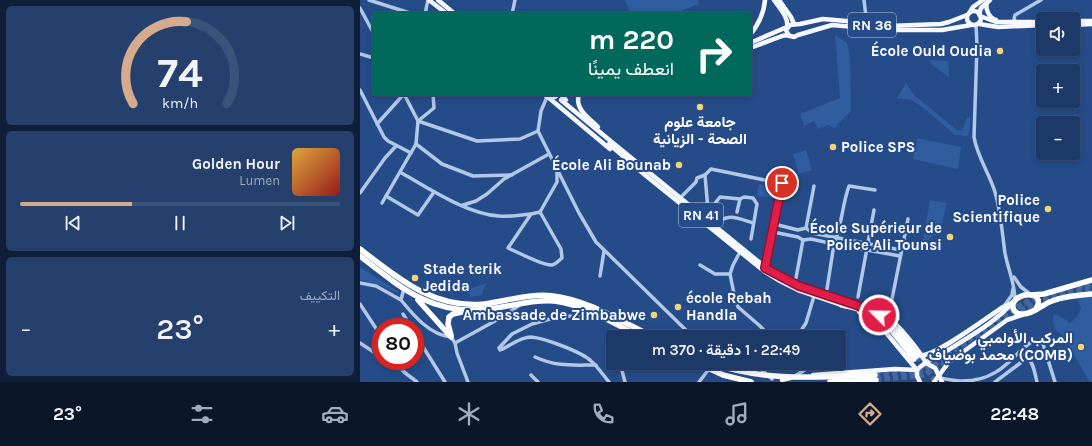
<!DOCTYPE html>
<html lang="ar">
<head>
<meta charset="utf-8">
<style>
	body { margin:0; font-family:Karla,Vazirmatn,sans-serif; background:#25406d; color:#f1f3f6; direction:rtl; height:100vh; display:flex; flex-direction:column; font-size:15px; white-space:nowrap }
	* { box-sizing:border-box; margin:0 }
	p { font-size:13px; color:#a0acc0 }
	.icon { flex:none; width:22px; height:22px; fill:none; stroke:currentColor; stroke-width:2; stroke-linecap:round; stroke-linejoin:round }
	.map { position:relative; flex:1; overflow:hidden; direction:ltr }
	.sheet { display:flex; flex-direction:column; gap:6px; padding:6px; background:#0f1f39; width:360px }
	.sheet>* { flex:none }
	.guide { position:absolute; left:12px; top:12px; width:380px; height:84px; border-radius:4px; box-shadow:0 2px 6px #0003,0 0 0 1px #3a537b; direction:rtl; background:#00695c; color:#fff; overflow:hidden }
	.fabs { position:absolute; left:676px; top:12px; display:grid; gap:8px }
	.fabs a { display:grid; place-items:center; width:44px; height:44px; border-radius:4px; background:#1c3967; box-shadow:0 2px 6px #0003,0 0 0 1px #3a537b; font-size:20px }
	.speed { position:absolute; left:12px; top:318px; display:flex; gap:8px; font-size:20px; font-weight:700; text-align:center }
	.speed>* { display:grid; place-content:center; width:52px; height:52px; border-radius:50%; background:#1c3967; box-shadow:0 2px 6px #0003,0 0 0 1px #3a537b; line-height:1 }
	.speed .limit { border:6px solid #d22; background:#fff; color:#111 }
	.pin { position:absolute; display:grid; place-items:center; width:34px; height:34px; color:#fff; margin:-17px; border:2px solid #fff; border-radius:50%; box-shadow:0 1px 4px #0007 }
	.me { position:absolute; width:44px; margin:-22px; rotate:293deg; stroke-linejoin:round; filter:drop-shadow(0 0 3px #0008) }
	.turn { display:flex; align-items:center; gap:14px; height:84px; padding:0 12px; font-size:18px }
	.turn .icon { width:52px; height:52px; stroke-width:2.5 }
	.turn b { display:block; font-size:28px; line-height:34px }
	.big { font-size:30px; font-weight:600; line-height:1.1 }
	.sheet .widget { flex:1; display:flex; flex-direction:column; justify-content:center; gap:6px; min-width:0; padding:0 14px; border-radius:6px; background:#25406d }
	.sheet .dial { align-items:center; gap:0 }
	.dial svg { height:104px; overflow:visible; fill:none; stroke:#3a537b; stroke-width:7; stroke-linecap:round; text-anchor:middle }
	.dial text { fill:#f1f3f6; stroke:none }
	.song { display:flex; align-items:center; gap:12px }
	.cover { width:48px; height:48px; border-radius:6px; background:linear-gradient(135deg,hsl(40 70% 55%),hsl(0 70% 35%)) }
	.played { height:4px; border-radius:2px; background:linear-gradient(90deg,#d6ab8b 35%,#3a537b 35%) }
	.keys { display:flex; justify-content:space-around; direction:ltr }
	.heat { display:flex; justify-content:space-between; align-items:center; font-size:22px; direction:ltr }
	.trip { position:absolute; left:246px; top:330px; width:240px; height:40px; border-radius:4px; background:#1c3967; box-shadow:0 2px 6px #0003,0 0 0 1px #3a537b; font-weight:600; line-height:40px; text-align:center; direction:rtl }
	.tabs { display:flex; height:64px; justify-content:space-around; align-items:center; background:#0b1729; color:#a0acc0 }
	.tabs .icon { width:28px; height:28px }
	.tabs .current { color:#d6ab8b }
	.tabs b { font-size:18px; color:#f1f3f6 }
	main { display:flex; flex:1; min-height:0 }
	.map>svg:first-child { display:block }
</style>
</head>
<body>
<main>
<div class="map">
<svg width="732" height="382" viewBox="0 0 732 382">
	<rect width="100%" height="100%" fill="#254c89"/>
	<g fill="#2f5da0">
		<polygon points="265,0 338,0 339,4 312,14 271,14"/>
		<polygon points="475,35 487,43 490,58 491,111 474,128 468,125 458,129 454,121 444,126 440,114 480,98"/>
		<polygon points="570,60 588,61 589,77 571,64"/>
		<polygon points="546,83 554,95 597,130 602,131 607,118 611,118 608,136 595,135 566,110 552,100 537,98"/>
		<polygon points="557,138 601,147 598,169 553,159"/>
		<polygon points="446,150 452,170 439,174 433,154"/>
		<polygon points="399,184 418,188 416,199 397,196"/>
		<polygon points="570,200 587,203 580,231 562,245"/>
		<polygon points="0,267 39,292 38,293 17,284 0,280"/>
		<polygon points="105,281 110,289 127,283 124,288 122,295 111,297 102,282"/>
		<polygon points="732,295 732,382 730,382 703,336 695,329 693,321 694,314 703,318 710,323 717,317 721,308 717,297"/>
	</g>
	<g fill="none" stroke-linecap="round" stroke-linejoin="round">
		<g stroke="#46679b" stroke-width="5.5" stroke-dasharray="5.5 3" stroke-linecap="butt">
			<polyline points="717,287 732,284"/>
			<path d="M 646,320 C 672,302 702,293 732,288"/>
			<polyline points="557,356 576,382"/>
			<polyline points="515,375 556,371 569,368 657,307 669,301 679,297"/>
			<polyline points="516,380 563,375 578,368 592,358"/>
		</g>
		<g stroke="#b1c8e9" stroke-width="3.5">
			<polyline points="9,0 53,14"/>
			<polyline points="504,0 507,25"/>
			<polyline points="0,8 14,34"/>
			<polyline points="65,14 68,0"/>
			<polyline points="152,14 155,0"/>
			<polyline points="656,22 654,19 655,15 681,0"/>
			<path d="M 616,25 L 617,46 L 614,137 C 617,156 629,173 635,192 C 641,212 642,232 645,253 C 648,270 655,282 655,301"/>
			<polyline points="0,54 14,58"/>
			<polyline points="0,90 24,137 28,141 51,153"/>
			<polyline points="187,97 181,111 178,131 219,213 236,242 333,337"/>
			<polyline points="58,121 117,141 160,139 178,131"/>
			<polyline points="58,121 74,108 73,94"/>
			<polyline points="17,124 44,94"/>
			<polyline points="56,144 82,164 113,176 152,175"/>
			<path d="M 40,172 C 68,188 107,214 139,216 C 150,217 161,215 171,214"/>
			<polyline points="0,193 25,158 36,146"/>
			<polyline points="26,196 58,215 74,192"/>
			<polyline points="320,198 336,182 337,178 345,175"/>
			<polyline points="22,203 56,144 58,121 44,94"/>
			<polyline points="103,205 116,201 127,194 144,179 189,154"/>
			<path d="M 180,212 L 201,249 L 202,258 C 198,261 196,265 191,265 C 181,265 158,252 148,248 L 171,214 L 180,212 L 197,182 L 197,170"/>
			<polyline points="377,212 380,199 384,197 393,198 397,204 391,239"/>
			<polyline points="359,220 354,207 356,202 360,197 380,199"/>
			<polyline points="349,222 345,175 351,169 434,186"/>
			<polyline points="414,224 438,230 446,228 452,233 541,250"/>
			<path d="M 354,226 C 367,212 377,218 393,223"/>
			<polyline points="446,228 454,186"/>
			<polyline points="413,232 438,237 443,240 451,239 474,244 540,256"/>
			<polyline points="380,252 373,265 370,274 374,294 378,307 400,326 410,337"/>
			<polyline points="340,265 355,274 370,274"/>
			<polyline points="405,268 422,183"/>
			<polyline points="240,276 244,251"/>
			<polyline points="654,277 661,287 670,294"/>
			<polyline points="436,278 443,240"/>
			<polyline points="0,283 16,286 41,300 44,288"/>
			<path d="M 467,289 L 474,244 C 482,226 482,205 489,186 L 515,190"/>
			<polyline points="498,297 514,210"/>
			<path d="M 41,300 C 54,316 70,335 91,337 L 95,343 L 97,353 L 108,382"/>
			<polyline points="0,304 21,336"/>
			<polyline points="644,306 652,295 653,289"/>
			<polyline points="43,314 51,327"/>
			<path d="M 243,319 L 207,316 L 190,319 L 172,324 L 152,334 L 139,348 L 140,350 C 150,346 160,337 171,337 C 184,338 222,352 231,361 C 238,367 243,375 249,382"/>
			<polyline points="538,319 530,309 548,219"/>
			<polyline points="55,334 85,382"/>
			<polyline points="437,337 446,323 454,296"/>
			<polyline points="0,343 21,357"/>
			<polyline points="95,343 144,316 161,304"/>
			<polyline points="662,349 674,340 683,344 695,382"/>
			<path d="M 175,357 C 197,367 212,365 236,365"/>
			<path d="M 667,358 C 674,362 675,375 677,382"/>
			<polyline points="27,361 42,370"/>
			<polyline points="37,361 44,372 57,382"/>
			<polyline points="260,363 265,382"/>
			<polyline points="393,363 412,379"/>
			<polyline points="171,375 178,382"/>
			<polyline points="435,376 456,363"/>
			<path d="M 580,378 C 587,379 594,381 602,381 C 630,381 644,368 662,349 L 667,358 L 635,382"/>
			<polyline points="339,382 349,369"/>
		</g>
		<g stroke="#f5f8fe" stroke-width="4.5">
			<polyline points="69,0 87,14"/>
			<polyline points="78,0 95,14"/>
			<path d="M 414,0 C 419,7 429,18 427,27"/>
			<polyline points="419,0 431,17 434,24"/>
			<path d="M 627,2 C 625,9 629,18 636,20"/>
			<circle cx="614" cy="18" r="7"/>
			<polyline points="610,12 613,7 623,0"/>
			<polyline points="619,14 621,8 630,0"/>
			<polyline points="620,16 636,22 683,22"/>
			<polyline points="713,21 732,21"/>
			<polyline points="619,24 638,27 683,25"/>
			<polyline points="713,25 732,24"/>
			<path d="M 390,35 C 398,25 404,13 405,0"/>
			<polyline points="429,36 426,30 430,25 440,24 463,19 486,21 507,25 529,26 581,24 589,22 607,15"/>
			<polyline points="390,43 427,27"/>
			<polyline points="390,48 422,36 427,35 434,37 438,35 472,25 528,30 582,30 611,25"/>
			<path d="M 184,94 C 188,99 194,99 198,94"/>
			<polyline points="200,94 206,100"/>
			<path d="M 219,94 C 214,109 229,118 238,127"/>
			<polyline points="189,98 250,149"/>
			<path d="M 201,100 L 253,143 L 405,267 C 425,280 446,289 469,297 C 486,302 511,307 527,317 C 538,324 560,351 566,363"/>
			<polyline points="249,144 285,175 404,271 420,281 438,290 485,306"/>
			<polyline points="499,312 510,317 518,323 557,370"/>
			<path d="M 560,355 C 572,359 629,316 643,307 L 652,303"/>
			<polyline points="566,363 575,368 582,382"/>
			<path d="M 557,370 C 564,361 579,356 588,350 C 609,337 637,321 653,302"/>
			<polyline points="557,370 557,376 560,382"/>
			<polyline points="453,375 535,369 557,370"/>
			<polyline points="422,380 430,378"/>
			<polyline points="574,382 589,362 647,320 662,315"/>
		</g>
		<g stroke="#fff" stroke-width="5.5">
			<path d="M 0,249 C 38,278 73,309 124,304 C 147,301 170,293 193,296 C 228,300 262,322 294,337"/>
			<path d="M 0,256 C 41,288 73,316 128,309 C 150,307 171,299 194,301 C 223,304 255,324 281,337"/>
			<polyline points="672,295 684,294 732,280"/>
			<polyline points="58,300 91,337"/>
			<path d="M 482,305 C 491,307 501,309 510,313 C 528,322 541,343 554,359"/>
			<path d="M 676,309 C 687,291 657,291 653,304 C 652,310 656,314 662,314 C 672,315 683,304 692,301 C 705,296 719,295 732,294"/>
			<polyline points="521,316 534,327 557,356"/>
			<polyline points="91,335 88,324 89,317 93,314 102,312"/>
			<polyline points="337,363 363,375 391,382"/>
			<path d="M 351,363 C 404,382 459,377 515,375"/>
			<polyline points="470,382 516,380"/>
		</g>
	</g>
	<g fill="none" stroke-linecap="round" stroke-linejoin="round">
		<defs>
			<polyline id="route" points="422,183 405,268 439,286 496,305 519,315"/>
		</defs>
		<use href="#route" stroke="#92132f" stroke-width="10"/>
		<use href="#route" stroke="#e11d48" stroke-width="7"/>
	</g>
	<g fill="#f3d476" stroke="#254c89" stroke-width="1.5">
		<circle cx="640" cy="51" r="4"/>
		<circle cx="340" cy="107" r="4"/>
		<circle cx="473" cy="147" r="4"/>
		<circle cx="319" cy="165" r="4"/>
		<circle cx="688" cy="209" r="4"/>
		<circle cx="590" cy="237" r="4"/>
		<circle cx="55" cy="278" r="4"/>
		<circle cx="318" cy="307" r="4"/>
		<circle cx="294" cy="315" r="4"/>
		<circle cx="721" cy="347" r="4"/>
	</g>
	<g text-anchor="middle" stroke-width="4" stroke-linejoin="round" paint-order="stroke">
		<g fill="#254c89" stroke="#bec9dc" stroke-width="1">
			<rect x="488" y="13" width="48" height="24" rx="3"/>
			<rect x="319" y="203" width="44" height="24" rx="3"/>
		</g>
		<g font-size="14" font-weight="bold" fill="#fff">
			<text x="512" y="30">RN 36</text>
			<text x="341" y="220">RN 41</text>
		</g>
		<g font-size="15" font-weight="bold" fill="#fff" stroke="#254c89" text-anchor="end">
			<text x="632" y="56">École Ould Oudia</text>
			<text x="340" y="127" text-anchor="middle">جامعة علوم<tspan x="340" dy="17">الصحة - الزيانية</tspan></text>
			<text x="481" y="152" text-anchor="start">Police SPS</text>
			<text x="311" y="170">École Ali Bounab</text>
			<text x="680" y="205">Police<tspan x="680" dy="17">Scientifique</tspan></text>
			<text x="582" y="233">École Supérieur de<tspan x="582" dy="17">Police Ali Tounsi</tspan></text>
			<text x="63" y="274" text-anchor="start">Stade terik<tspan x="63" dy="17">Jedida</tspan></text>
			<text x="326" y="303" text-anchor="start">école Rebah<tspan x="326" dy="17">Handla</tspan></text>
			<text x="286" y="320">Ambassade de Zimbabwe</text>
			<text x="713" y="343">المركب الأولمبي<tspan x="713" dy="17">محمد بوضياف (COMB)</tspan></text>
		</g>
	</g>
</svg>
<div class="fabs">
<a><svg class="icon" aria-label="sound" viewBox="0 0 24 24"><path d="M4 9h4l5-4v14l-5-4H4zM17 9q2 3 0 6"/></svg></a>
<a>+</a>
<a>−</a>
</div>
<div class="speed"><div class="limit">80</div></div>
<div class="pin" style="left:422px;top:183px;background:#d93025"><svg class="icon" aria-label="arrive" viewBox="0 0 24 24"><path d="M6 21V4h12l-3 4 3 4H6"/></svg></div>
<svg class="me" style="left:519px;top:315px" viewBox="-20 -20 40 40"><circle r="17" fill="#e11d48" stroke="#fff" stroke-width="3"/><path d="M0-11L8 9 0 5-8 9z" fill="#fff"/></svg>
<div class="trip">22:49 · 1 دقيقة · 370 m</div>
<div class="guide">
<div class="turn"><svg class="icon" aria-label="right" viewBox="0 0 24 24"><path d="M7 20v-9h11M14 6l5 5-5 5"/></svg><div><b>220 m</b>انعطف يمينًا</div></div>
</div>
</div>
<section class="sheet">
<div class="widget dial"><svg viewBox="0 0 100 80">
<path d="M14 69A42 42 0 1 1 86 69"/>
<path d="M14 69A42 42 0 0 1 55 6" stroke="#d6ab8b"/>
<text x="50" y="56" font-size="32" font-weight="700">74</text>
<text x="50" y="72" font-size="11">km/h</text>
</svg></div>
<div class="widget">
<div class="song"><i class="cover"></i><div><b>Golden Hour</b><p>Lumen</p></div></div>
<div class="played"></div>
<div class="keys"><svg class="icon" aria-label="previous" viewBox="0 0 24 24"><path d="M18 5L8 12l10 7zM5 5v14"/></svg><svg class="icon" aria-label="pause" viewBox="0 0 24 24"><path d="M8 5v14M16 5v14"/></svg><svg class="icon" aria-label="next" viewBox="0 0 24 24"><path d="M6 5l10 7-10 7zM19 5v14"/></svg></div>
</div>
<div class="widget"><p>التكييف</p>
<div class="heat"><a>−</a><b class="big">23°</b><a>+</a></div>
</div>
</section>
</main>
<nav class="tabs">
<b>22:48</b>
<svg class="icon current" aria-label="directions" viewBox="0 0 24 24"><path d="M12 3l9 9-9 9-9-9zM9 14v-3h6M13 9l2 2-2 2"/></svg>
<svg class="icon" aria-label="music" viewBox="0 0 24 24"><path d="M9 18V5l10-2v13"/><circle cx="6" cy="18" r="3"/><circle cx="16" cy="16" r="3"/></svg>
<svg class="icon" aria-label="phone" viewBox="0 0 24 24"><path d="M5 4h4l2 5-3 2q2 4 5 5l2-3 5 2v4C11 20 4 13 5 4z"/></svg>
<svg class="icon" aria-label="climate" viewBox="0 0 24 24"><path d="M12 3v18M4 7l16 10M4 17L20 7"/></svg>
<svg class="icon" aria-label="car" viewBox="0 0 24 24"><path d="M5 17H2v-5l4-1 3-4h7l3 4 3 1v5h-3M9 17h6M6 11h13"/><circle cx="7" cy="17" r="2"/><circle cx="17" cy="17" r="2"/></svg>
<svg class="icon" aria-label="filters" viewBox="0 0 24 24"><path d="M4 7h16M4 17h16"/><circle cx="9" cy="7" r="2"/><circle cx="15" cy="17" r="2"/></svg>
<b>23°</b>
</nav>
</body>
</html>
